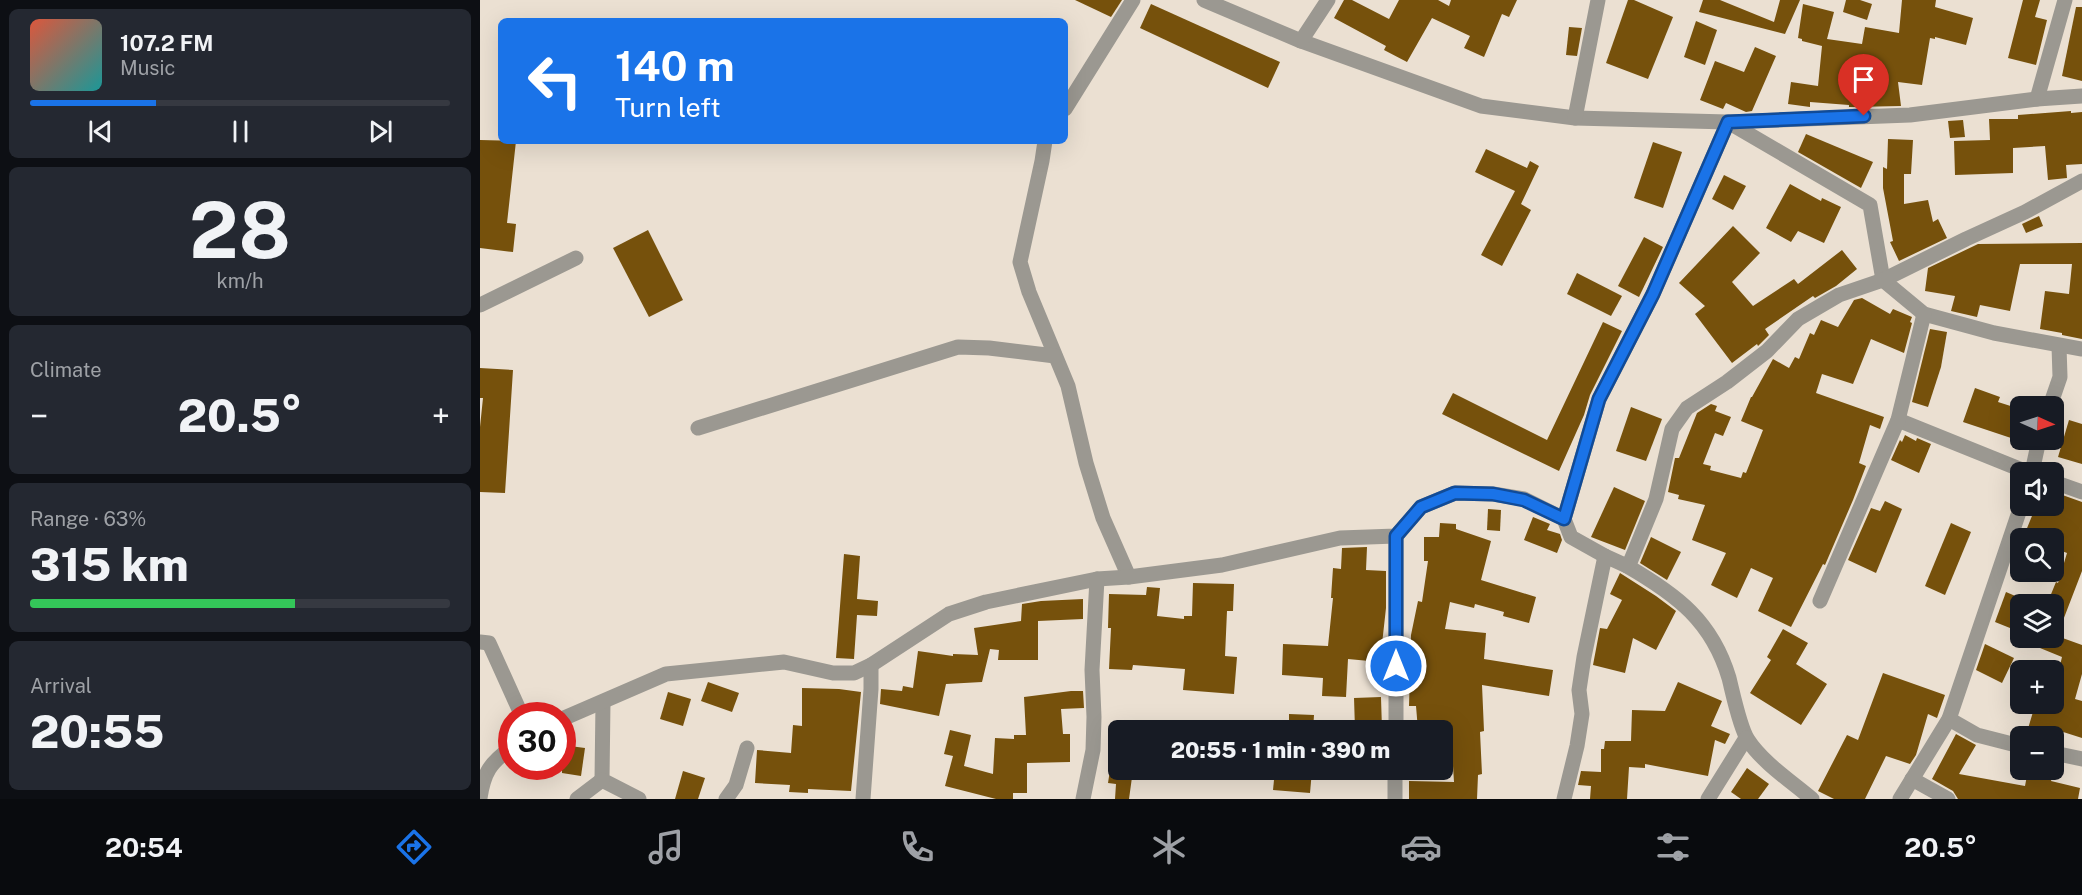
<!DOCTYPE html>
<html lang="en">
<head>
<meta charset="utf-8">
<style>
	body { margin:0; font-family:"Public Sans",sans-serif; background:#242831; color:#f1f3f6; height:100vh; display:flex; flex-direction:column; font-size:22px; white-space:nowrap }
	* { box-sizing:border-box; margin:0 }
	p { font-size:20px; color:#9ea1a6 }
	.icon { flex:none; width:33px; height:33px; fill:none; stroke:currentColor; stroke-width:2; stroke-linecap:round; stroke-linejoin:round }
	.map { position:relative; flex:1; overflow:hidden }
	.panel { display:flex; flex-direction:column; gap:9px; padding:9px; background:#0d0f14; width:480px }
	.panel>* { flex:none }
	.hud { position:absolute; left:18px; top:18px; width:570px; height:126px; border-radius:9px; box-shadow:0 6px 24px #0002; background:#1a73e8; color:#fff; overflow:hidden }
	.needle { width:39px; rotate:93deg }
	.tools { position:absolute; left:1530px; top:396px; display:grid; gap:12px }
	.tools a { display:grid; place-items:center; width:54px; height:54px; border-radius:9px; background:#171b24; box-shadow:0 6px 24px #0002; font-size:30px }
	.speed { position:absolute; left:18px; top:702px; display:flex; gap:12px; font-size:30px; font-weight:700; text-align:center }
	.speed>* { display:grid; place-content:center; width:78px; height:78px; border-radius:50%; background:#171b24; box-shadow:0 6px 24px #0002; line-height:1 }
	.speed .limit { border:9px solid #d22; background:#fff; color:#111 }
	.pin { position:absolute; display:grid; place-items:center; width:51px; height:51px; color:#fff; margin:-62px -26px; border-radius:50% 50% 50% 0; rotate:-45deg; box-shadow:0 0 6px #0007 }
	.pin .icon { rotate:45deg }
	.me { position:absolute; width:66px; margin:-33px; rotate:0deg; stroke-linejoin:round; filter:drop-shadow(0 0 4px #0008) }
	.turn { display:flex; align-items:center; gap:21px; height:126px; padding:0 18px; font-size:27px }
	.turn .icon { width:78px; height:78px; stroke-width:2.5 }
	.turn b { display:block; font-size:42px; line-height:51px }
	.big { font-size:45px; font-weight:800; line-height:1.1 }
	.panel .tile { flex:1; display:flex; flex-direction:column; justify-content:center; gap:9px; min-width:0; padding:0 21px; border-radius:9px; background:#242831 }
	.panel .dial { align-items:center; gap:0 }
	.dial b { font-size:78px; line-height:1 }
	.song { display:flex; align-items:center; gap:18px }
	.cover { width:72px; height:72px; border-radius:9px; background:linear-gradient(135deg,hsl(10 70% 55%),hsl(180 70% 35%)) }
	.played { height:6px; border-radius:3px; background:linear-gradient(90deg,#1a73e8 30%,#363941 30%) }
	.keys { display:flex; justify-content:space-around; direction:ltr }
	.heat { display:flex; justify-content:space-between; align-items:center; font-size:33px; direction:ltr }
	.charge { height:9px; border-radius:4px; background:linear-gradient(90deg,#34c759 63%,#363941 0) }
	.trip { position:absolute; left:628px; top:720px; width:345px; height:60px; border-radius:9px; background:#171b24; box-shadow:0 6px 24px #0002; font-weight:800; line-height:60px; text-align:center }
	.menu { display:flex; height:96px; justify-content:space-around; align-items:center; background:#090b0e; color:#9ea1a6 }
	.menu .icon { width:42px; height:42px }
	.menu .active { color:#1a73e8 }
	.menu b { font-size:27px; color:#f1f3f6 }
	main { display:flex; flex:1; min-height:0 }
	.map>svg:first-child { display:block }
</style>
</head>
<body>
<main>
<section class="panel">
<div class="tile">
<div class="song"><i class="cover"></i><div><b>107.2 FM</b><p>Music</p></div></div>
<div class="played"></div>
<div class="keys"><svg class="icon" aria-label="previous" viewBox="0 0 24 24"><path d="M18 5L8 12l10 7zM5 5v14"/></svg><svg class="icon" aria-label="pause" viewBox="0 0 24 24"><path d="M8 5v14M16 5v14"/></svg><svg class="icon" aria-label="next" viewBox="0 0 24 24"><path d="M6 5l10 7-10 7zM19 5v14"/></svg></div>
</div>
<div class="tile dial"><b>28</b><p>km/h</p></div>
<div class="tile"><p>Climate</p>
<div class="heat"><a>−</a><b class="big">20.5°</b><a>+</a></div>
</div>
<div class="tile"><p>Range · 63%</p><b class="big">315 km</b><div class="charge"></div></div>
<div class="tile"><p>Arrival</p><b class="big">20:55</b></div>
</section>
<div class="map">
<svg width="1602" height="799" viewBox="0 0 1602 799">
	<rect width="100%" height="100%" fill="#ebe0d2"/>
	<g fill="#76510c">
		<polygon points="595,0 642,0 631,17"/>
		<polygon points="864,0 872,0 909,19 919,0 958,0 969,6 971,0 1037,0 1029,17 1022,14 1004,57 984,48 990,36 952,18 927,62 904,50 906,46 854,18"/>
		<polygon points="1148,0 1154,0 1193,17 1168,79 1126,63"/>
		<polygon points="1223,0 1240,0 1294,22 1300,0 1320,0 1305,34 1219,12"/>
		<polygon points="1366,0 1380,0 1392,4 1387,20 1363,12"/>
		<polygon points="1422,0 1456,0 1455,7 1493,18 1486,45 1455,37 1455,39 1450,38 1442,85 1418,82 1421,106 1373,107 1369,107 1369,105 1330,102 1330,107 1308,104 1311,82 1338,86 1342,46 1322,41 1322,39 1318,38 1323,4 1354,12 1347,39 1382,44 1385,27 1419,33"/>
		<polygon points="1543,0 1560,0 1555,17 1567,20 1556,65 1528,58"/>
		<polygon points="671,4 800,62 788,88 660,28"/>
		<polygon points="1596,7 1602,7 1602,81 1582,76"/>
		<polygon points="1216,21 1237,30 1225,65 1204,57"/>
		<polygon points="1089,27 1102,28 1097,56 1086,55"/>
		<polygon points="1275,47 1296,56 1272,111 1266,112 1246,103 1243,109 1220,100 1235,61 1264,72"/>
		<polygon points="1591,111 1591,113 1602,112 1602,164 1586,165 1587,178 1568,180 1565,146 1533,148 1533,173 1475,175 1474,141 1510,140 1509,119 1538,119 1538,115"/>
		<polygon points="1483,120 1485,137 1470,138 1468,121"/>
		<polygon points="1326,134 1393,162 1381,188 1318,152"/>
		<polygon points="1408,139 1433,140 1431,174 1424,174 1424,204 1448,200 1453,222 1458,219 1467,238 1419,261 1410,242 1413,241 1403,188 1403,167 1407,169"/>
		<polygon points="0,140 36,141 27,223 36,224 33,252 0,248"/>
		<polygon points="1173,142 1202,152 1183,208 1154,198"/>
		<polygon points="1006,149 1047,168 1050,161 1059,166 1041,204 1051,210 1022,266 1001,255 1035,191 995,172"/>
		<polygon points="1244,175 1266,186 1253,210 1232,199"/>
		<polygon points="1310,184 1341,201 1342,198 1361,207 1344,243 1318,231 1311,242 1286,228"/>
		<polygon points="1559,216 1563,226 1546,233 1542,224"/>
		<polygon points="1253,226 1280,253 1252,282 1273,306 1314,279 1318,284 1362,250 1377,269 1356,286 1335,298 1333,296 1285,329 1289,335 1278,346 1277,344 1252,363 1215,314 1225,306 1199,283"/>
		<polygon points="168,230 203,300 169,317 133,248"/>
		<polygon points="1164,237 1183,247 1159,297 1138,286"/>
		<polygon points="1602,243 1602,339 1582,335 1582,333 1560,329 1565,291 1589,294 1592,264 1540,264 1530,311 1500,305 1497,317 1471,311 1475,296 1445,291 1448,268 1498,244"/>
		<polygon points="1097,273 1142,296 1131,316 1087,294"/>
		<polygon points="1382,298 1410,314 1413,309 1432,317 1430,322 1432,323 1424,353 1391,339 1373,384 1342,374 1336,393 1404,417 1400,429 1390,425 1379,463 1386,466 1373,500 1345,565 1343,564 1311,627 1278,611 1293,578 1271,568 1257,598 1231,585 1246,553 1212,540 1225,505 1198,499 1199,495 1188,492 1195,458 1199,458 1217,413 1231,404 1237,406 1235,411 1251,417 1243,436 1235,433 1223,464 1231,466 1230,470 1261,478 1263,472 1266,473 1283,430 1261,421 1271,397 1272,397 1293,359 1309,368 1315,357 1319,359 1330,333 1334,335 1341,320 1358,327 1374,300"/>
		<polygon points="1123,322 1142,331 1110,395 1104,415 1079,471 962,414 973,393 1067,440"/>
		<polygon points="1450,329 1467,332 1461,367 1448,407 1432,402"/>
		<polygon points="0,368 33,370 25,493 0,492 0,427 3,398 0,398"/>
		<polygon points="1495,388 1520,397 1518,402 1540,409 1540,441 1483,422"/>
		<polygon points="1151,407 1182,419 1166,461 1136,451"/>
		<polygon points="1589,420 1602,424 1602,464 1578,457"/>
		<polygon points="1425,435 1436,441 1437,438 1451,444 1439,473 1411,460 1420,440 1422,442"/>
		<polygon points="1134,487 1165,501 1145,550 1111,537"/>
		<polygon points="1574,492 1602,502 1602,571 1577,636 1602,645 1602,674 1595,699 1602,701 1602,738 1577,730 1575,736 1562,736 1547,732 1555,705 1574,710 1574,690 1582,657 1535,638 1574,638 1574,604 1567,604 1576,582 1578,583 1587,553 1574,548 1574,538 1543,538 1556,506 1574,506"/>
		<polygon points="1405,501 1422,509 1396,573 1368,560 1391,508 1400,511"/>
		<polygon points="1008,509 1021,510 1020,531 1007,530"/>
		<polygon points="1053,517 1070,524 1067,530 1080,534 1082,540 1077,553 1044,540"/>
		<polygon points="960,523 976,524 976,529 1011,541 1001,580 1056,597 1049,623 1023,616 1024,612 995,604 994,608 970,602 965,629 1006,633 1004,659 1073,670 1069,696 1002,685 1004,731 1000,732 1002,774 998,775 997,799 929,799 929,781 974,782 971,734 963,734 963,730 938,730 936,706 929,706 931,635 938,601 942,602 948,561 944,561 944,537 959,537"/>
		<polygon points="1471,523 1491,532 1465,595 1445,586"/>
		<polygon points="1171,537 1201,552 1187,580 1160,563"/>
		<polygon points="887,547 886,570 906,571 906,608 900,662 868,659 866,697 842,696 843,678 802,675 803,644 848,646 853,598 851,598 853,568 861,569 862,548"/>
		<polygon points="364,554 380,556 377,599 398,601 397,616 377,615 374,659 356,658"/>
		<polygon points="1140,573 1176,596 1196,611 1176,650 1153,638 1145,673 1113,665 1120,628 1127,629 1142,600 1130,594"/>
		<polygon points="713,583 754,584 753,611 747,611 745,656 757,657 754,694 703,690 705,669 653,665 652,670 629,669 631,628 628,628 629,594 666,595 667,587 680,588 677,616 704,619 704,616 712,616"/>
		<polygon points="1526,592 1540,598 1540,632 1515,622"/>
		<polygon points="603,599 603,619 558,621 558,660 518,660 519,650 510,649 502,682 466,684 459,716 400,704 401,689 422,691 423,686 433,688 438,651 473,656 473,654 498,655 494,628 541,621 542,604 561,601"/>
		<polygon points="1303,629 1328,643 1316,664 1347,684 1321,725 1270,693 1291,660 1287,657"/>
		<polygon points="1505,644 1534,658 1522,683 1496,670"/>
		<polygon points="1403,673 1465,695 1457,718 1448,714 1436,755 1430,764 1406,756 1385,799 1354,799 1338,791 1367,735 1378,740"/>
		<polygon points="228,682 259,693 252,712 221,701"/>
		<polygon points="1198,682 1242,701 1231,726 1250,734 1245,744 1235,740 1228,776 1165,764 1165,768 1149,767 1147,799 1110,799 1111,786 1098,785 1101,771 1121,772 1121,749 1124,749 1125,741 1151,741 1152,710 1185,711"/>
		<polygon points="322,688 359,689 381,692 371,791 328,789 328,793 309,792 310,785 275,783 277,750 311,753 313,725 322,726"/>
		<polygon points="591,691 603,691 604,708 581,709 583,734 590,734 590,762 547,763 547,793 533,793 533,799 516,799 465,786 473,756 464,754 470,730 491,735 484,766 513,774 515,738 534,739 534,735 546,735 544,697"/>
		<polygon points="188,692 211,699 203,726 180,719"/>
		<polygon points="901,697 902,730 875,730 874,698"/>
		<polygon points="809,714 834,715 833,730 809,730"/>
		<polygon points="1476,734 1496,745 1479,774 1545,786 1548,770 1574,770 1571,781 1600,788 1598,799 1478,799 1473,791 1452,779"/>
		<polygon points="82,745 105,748 101,776 82,773"/>
		<polygon points="1267,768 1289,784 1278,799 1261,799 1251,792"/>
		<polygon points="630,770 653,770 649,799 635,799 636,784 628,783"/>
		<polygon points="795,770 832,770 830,793 793,790"/>
		<polygon points="203,771 225,778 218,799 195,799"/>
	</g>
	<g fill="none" stroke-linecap="round" stroke-linejoin="round">
		<g stroke="#9b9891" stroke-width="15">
			<polyline points="724,0 821,41 1001,106 1095,118 1248,122 1430,115 1557,99 1602,96"/>
			<polyline points="821,41 848,0"/>
			<polyline points="1557,99 1585,0"/>
			<polyline points="585,109 653,0"/>
			<polyline points="1095,118 1118,0"/>
			<polyline points="565,141 562,161 540,262 549,292 588,386 606,463 623,518 649,577"/>
			<polyline points="0,305 96,258"/>
			<polyline points="1570,406 1580,377 1579,346"/>
			<polyline points="1418,420 1547,472"/>
			<polyline points="218,428 478,347 509,348 575,356"/>
			<polyline points="1552,472 1559,440"/>
			<polyline points="1574,482 1602,492"/>
			<polyline points="1084,519 1119,399 1173,294 1248,122 1390,205 1403,280 1444,314 1514,333 1602,349"/>
			<path d="M 1147,566 C 1197,595 1232,621 1249,678 C 1253,694 1260,728 1268,740 C 1282,762 1312,782 1332,799"/>
			<polyline points="1340,601 1418,420 1444,314"/>
			<polyline points="0,642 9,643 42,716"/>
			<polyline points="123,702 122,780 159,799"/>
			<polyline points="82,719 186,674 304,662 353,673 374,673 391,665 469,614 506,602 617,579 649,577 742,565 860,538 916,536 941,507 975,493 1013,494 1044,499 1084,519 1091,537 1125,556"/>
			<polyline points="1469,719 1497,735 1540,746"/>
			<polyline points="916,730 916,536"/>
			<polyline points="1574,753 1602,759"/>
			<polyline points="1432,779 1468,799"/>
			<path d="M 0,798 C 4,772 10,763 32,747"/>
			<polyline points="97,799 122,780"/>
			<polyline points="246,799 256,785 267,748"/>
			<polyline points="383,799 391,689 391,665"/>
			<polyline points="603,799 613,750 614,717 612,670 617,579"/>
			<polyline points="915,799 915,770"/>
			<polyline points="1084,799 1097,746 1102,714 1099,690 1104,657 1125,556 1147,566 1151,560 1176,499 1192,429 1207,408 1247,382 1287,351 1318,319 1359,295 1403,280 1486,239 1545,212 1602,181"/>
			<polyline points="1228,799 1266,738"/>
			<polyline points="1420,799 1469,719 1541,506"/>
		</g>
	</g>
	<g fill="none" stroke-linecap="round" stroke-linejoin="round">
		<defs>
			<polyline id="route" points="916,666 916,536 941,507 975,493 1013,494 1044,500 1084,519 1119,399 1173,294 1248,122 1384,116"/>
		</defs>
		<use href="#route" stroke="#114b97" stroke-width="15"/>
		<use href="#route" stroke="#1a73e8" stroke-width="10"/>
	</g>
</svg>
<div class="tools">
<a><svg class="needle" viewBox="-14 -14 28 28"><path d="M0-13l5 13h-10z" fill="#e53935"/><path d="M0 13l5-13h-10z" fill="#9ea1a6"/></svg></a>
<a><svg class="icon" aria-label="sound" viewBox="0 0 24 24"><path d="M4 9h4l5-4v14l-5-4H4zM17 9q2 3 0 6"/></svg></a>
<a><svg class="icon" aria-label="search" viewBox="0 0 24 24"><circle cx="10" cy="10" r="6"/><path d="M15 15l6 6"/></svg></a>
<a><svg class="icon" aria-label="layers" viewBox="0 0 24 24"><path d="M12 4l9 5-9 5-9-5zM3 14l9 5 9-5"/></svg></a>
<a>+</a>
<a>−</a>
</div>
<div class="speed"><div class="limit">30</div></div>
<div class="pin" style="left:1384px;top:116px;background:#d93025"><svg class="icon" aria-label="arrive" viewBox="0 0 24 24"><path d="M6 21V4h12l-3 4 3 4H6"/></svg></div>
<svg class="me" style="left:916px;top:666px" viewBox="-20 -20 40 40"><circle r="17" fill="#1a73e8" stroke="#fff" stroke-width="3"/><path d="M0-11L8 9 0 5-8 9z" fill="#fff"/></svg>
<div class="trip">20:55 · 1 min · 390 m</div>
<div class="hud">
<div class="turn"><svg class="icon" aria-label="left" viewBox="0 0 24 24"><path d="M17 20v-9H6M10 6l-5 5 5 5"/></svg><div><b>140 m</b>Turn left</div></div>
</div>
</div>
</main>
<nav class="menu">
<b>20:54</b>
<svg class="icon active" aria-label="directions" viewBox="0 0 24 24"><path d="M12 3l9 9-9 9-9-9zM9 14v-3h6M13 9l2 2-2 2"/></svg>
<svg class="icon" aria-label="music" viewBox="0 0 24 24"><path d="M9 18V5l10-2v13"/><circle cx="6" cy="18" r="3"/><circle cx="16" cy="16" r="3"/></svg>
<svg class="icon" aria-label="phone" viewBox="0 0 24 24"><path d="M5 4h4l2 5-3 2q2 4 5 5l2-3 5 2v4C11 20 4 13 5 4z"/></svg>
<svg class="icon" aria-label="climate" viewBox="0 0 24 24"><path d="M12 3v18M4 7l16 10M4 17L20 7"/></svg>
<svg class="icon" aria-label="car" viewBox="0 0 24 24"><path d="M5 17H2v-5l4-1 3-4h7l3 4 3 1v5h-3M9 17h6M6 11h13"/><circle cx="7" cy="17" r="2"/><circle cx="17" cy="17" r="2"/></svg>
<svg class="icon" aria-label="filters" viewBox="0 0 24 24"><path d="M4 7h16M4 17h16"/><circle cx="9" cy="7" r="2"/><circle cx="15" cy="17" r="2"/></svg>
<b>20.5°</b>
</nav>
</body>
</html>
